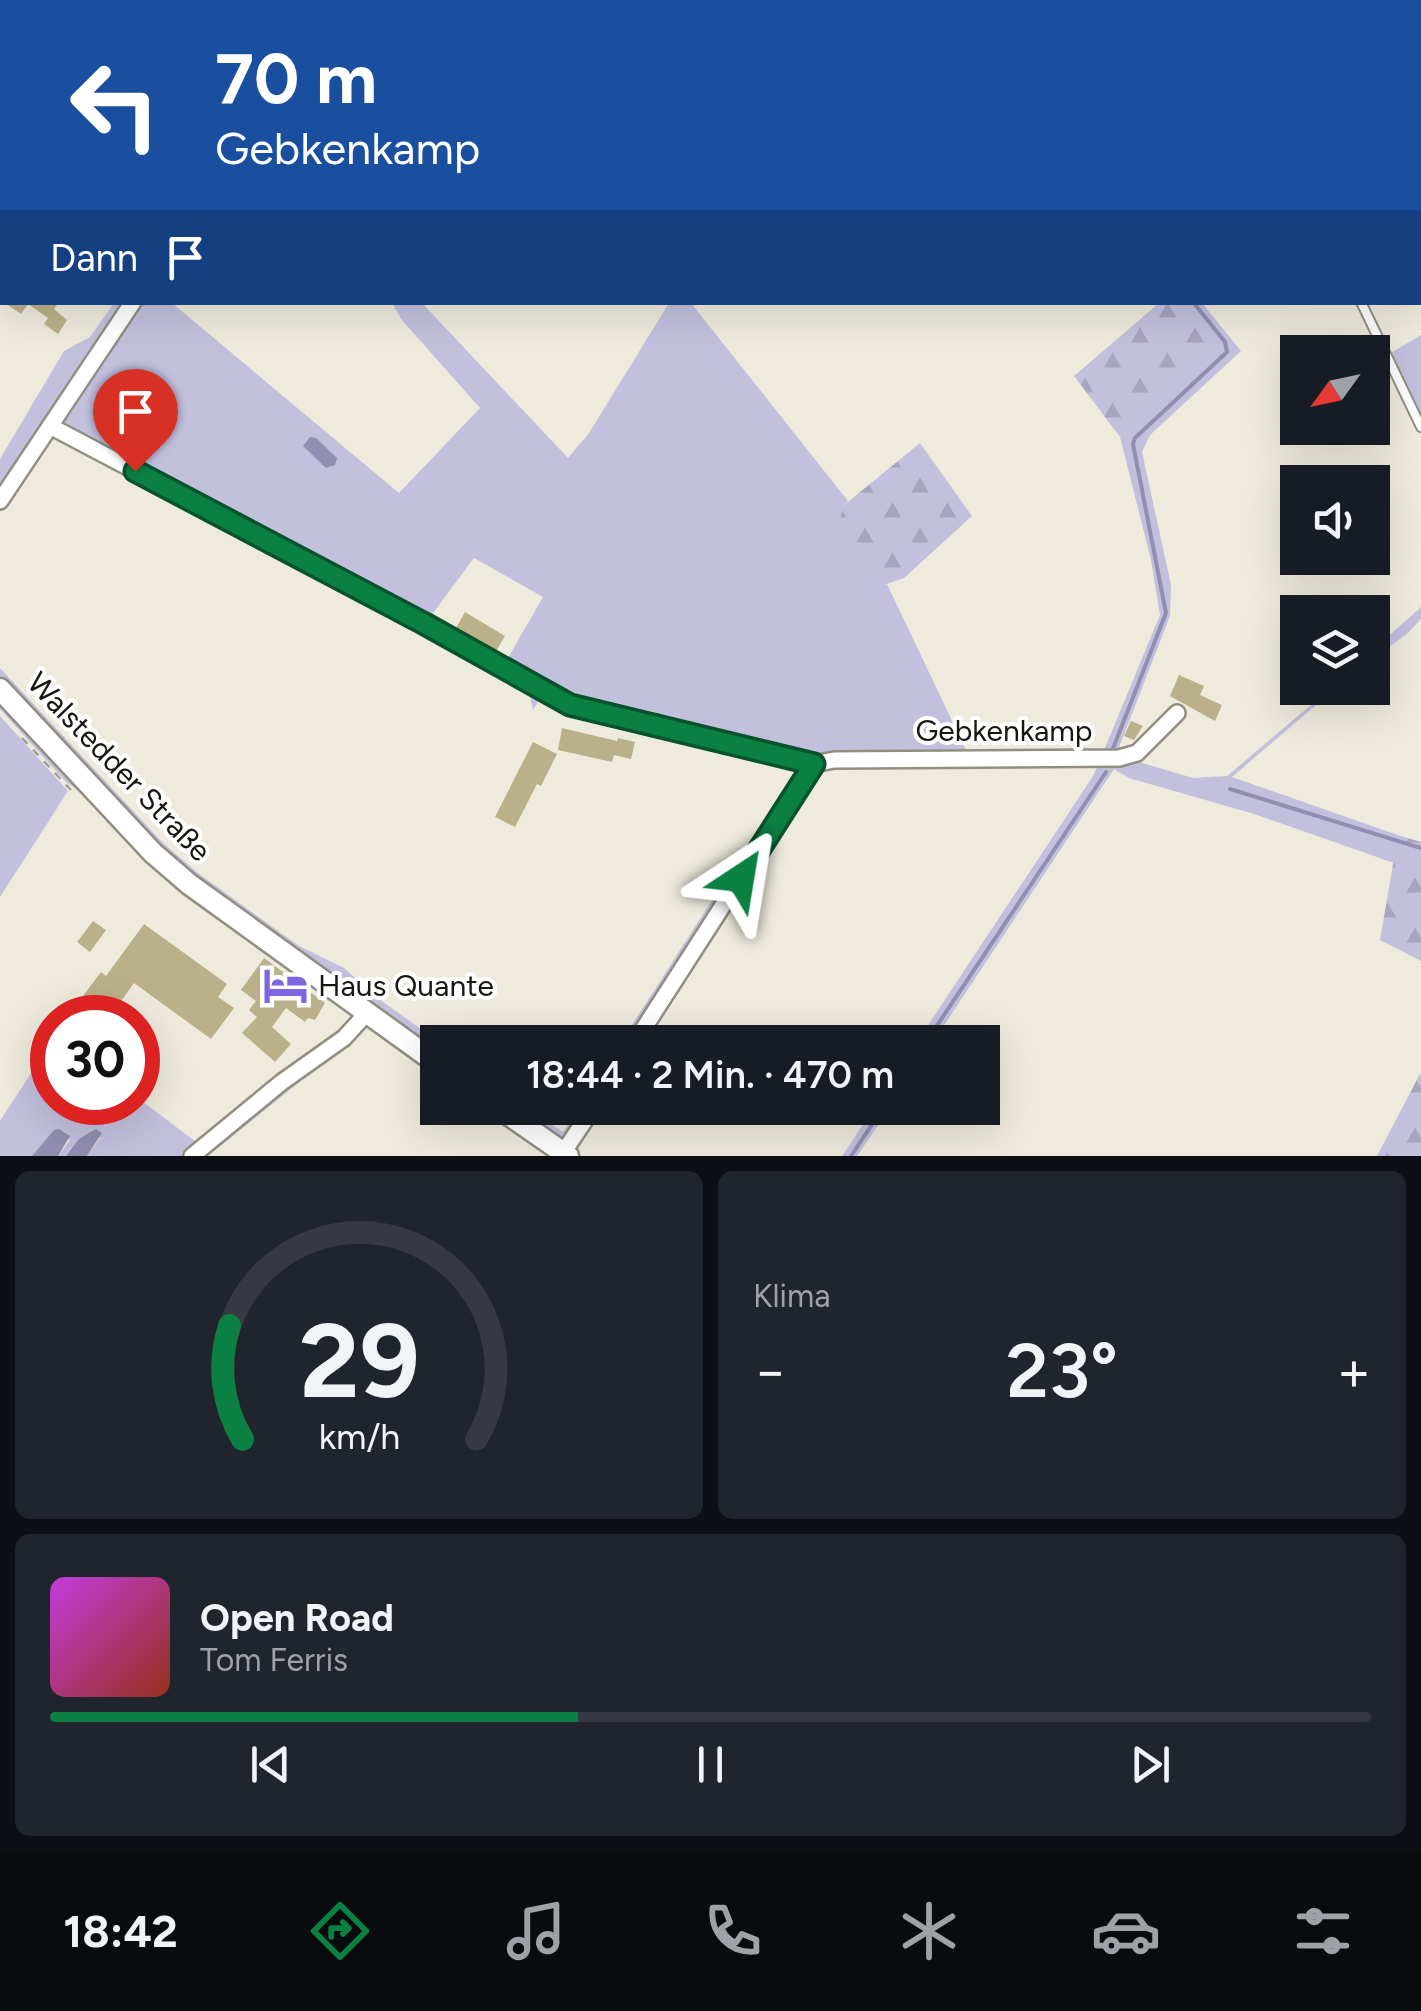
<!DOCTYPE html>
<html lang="de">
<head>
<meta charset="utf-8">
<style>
	body { margin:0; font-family:Figtree,sans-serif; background:#20242c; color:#f1f3f6; height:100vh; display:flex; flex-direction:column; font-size:38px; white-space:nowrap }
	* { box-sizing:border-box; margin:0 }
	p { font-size:32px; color:#9ea1a6 }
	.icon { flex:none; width:55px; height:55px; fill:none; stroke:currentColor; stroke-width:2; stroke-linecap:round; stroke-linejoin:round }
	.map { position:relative; height:1156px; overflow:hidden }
	.panel { display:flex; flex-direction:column; gap:15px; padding:15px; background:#0d0f14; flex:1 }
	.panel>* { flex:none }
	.guide { position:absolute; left:0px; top:0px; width:1422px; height:305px; box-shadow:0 10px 40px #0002; background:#1a4fa0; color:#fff; overflow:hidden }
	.needle { width:65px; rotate:237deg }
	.tools { position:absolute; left:1280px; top:335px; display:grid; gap:20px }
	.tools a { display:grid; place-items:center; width:110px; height:110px; border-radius:0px; background:#171b24; box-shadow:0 10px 40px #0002; font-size:50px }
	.speed { position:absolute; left:30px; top:995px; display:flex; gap:20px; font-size:50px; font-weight:700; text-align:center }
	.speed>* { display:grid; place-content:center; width:130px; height:130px; border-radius:50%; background:#171b24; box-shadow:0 10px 40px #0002; line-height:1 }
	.speed .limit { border:15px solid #d22; background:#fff; color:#111 }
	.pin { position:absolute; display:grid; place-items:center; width:85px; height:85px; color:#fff; margin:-102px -42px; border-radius:50% 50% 50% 0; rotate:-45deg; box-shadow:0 0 10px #0007 }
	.pin .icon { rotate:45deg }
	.me { position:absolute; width:110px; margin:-55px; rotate:33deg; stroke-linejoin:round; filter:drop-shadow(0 0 8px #0008) }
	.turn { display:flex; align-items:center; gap:35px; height:210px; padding:0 50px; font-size:45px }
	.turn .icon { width:130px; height:130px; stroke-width:2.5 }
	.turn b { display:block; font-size:70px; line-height:85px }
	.then { display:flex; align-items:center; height:95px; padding:0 50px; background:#0003; gap:20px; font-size:38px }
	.big { font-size:75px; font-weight:600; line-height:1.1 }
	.panel .card { flex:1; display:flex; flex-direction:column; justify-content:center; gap:15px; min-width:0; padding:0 35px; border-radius:15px; background:#20242c }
	.panel .dial { align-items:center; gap:0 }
	.dial svg { height:260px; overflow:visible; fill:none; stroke:#363941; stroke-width:7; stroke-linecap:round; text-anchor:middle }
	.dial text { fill:#f1f3f6; stroke:none }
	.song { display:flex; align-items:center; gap:30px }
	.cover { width:120px; height:120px; border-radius:15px; background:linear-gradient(135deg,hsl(290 70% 55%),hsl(10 70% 35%)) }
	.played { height:10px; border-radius:5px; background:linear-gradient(90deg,#0b8043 40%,#363941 40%) }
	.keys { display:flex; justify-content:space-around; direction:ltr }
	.heat { display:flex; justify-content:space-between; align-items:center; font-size:55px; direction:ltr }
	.panel .tiles { flex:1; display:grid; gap:15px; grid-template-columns:1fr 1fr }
	.card:last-child { grid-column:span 2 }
	.trip { position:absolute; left:420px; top:1025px; width:580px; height:100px; border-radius:0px; background:#171b24; box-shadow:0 10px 40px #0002; font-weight:600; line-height:100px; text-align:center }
	.tab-bar { display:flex; height:160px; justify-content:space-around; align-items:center; background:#090b0e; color:#9ea1a6 }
	.tab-bar .icon { width:70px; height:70px }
	.tab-bar .current { color:#0b8043 }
	.tab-bar b { font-size:45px; color:#f1f3f6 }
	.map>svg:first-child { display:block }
</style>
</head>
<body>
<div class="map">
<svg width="1421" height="1156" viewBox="0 0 1421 1156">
	<defs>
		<pattern id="forest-firs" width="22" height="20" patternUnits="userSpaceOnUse" patternTransform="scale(2.5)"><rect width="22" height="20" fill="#c3c0de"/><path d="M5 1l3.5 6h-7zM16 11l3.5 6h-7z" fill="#a7a4bd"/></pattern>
	</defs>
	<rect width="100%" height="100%" fill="#eeebdd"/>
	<g fill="#c3c0de">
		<polygon points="114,303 128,303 0,494 0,459 64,351 90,337"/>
		<polygon points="138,303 172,303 399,493 480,408 401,319 392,303 422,303 568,458 589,433 669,303 691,303 848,501 843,506 881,586 887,584 966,750 980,754 813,758 570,701 504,665 543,597 474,558 427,621 67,431 62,418"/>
		<polygon points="1183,303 1202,303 1241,351 1150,435 1142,452 1171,585 1170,616 1116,755 1102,755 1160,615 1151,560 1120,437 1219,350"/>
		<polygon points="1421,335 1421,422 1389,354"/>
		<polygon points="180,500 542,695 533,710 530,696 187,508"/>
		<polygon points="1421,607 1421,619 1407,634 1373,658 1373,650"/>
		<polygon points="0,668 163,843 198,873 299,946 344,968 379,999 439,1042 437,1056 192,879 0,681"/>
		<polygon points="1331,688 1336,688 1232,777 1398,835 1394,863 1254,814 1129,778 1114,769 933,1042 917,1042 1093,776 1099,762 1129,759 1193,778 1227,776"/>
		<polygon points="0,698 90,798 66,782 0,709"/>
		<polygon points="0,716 68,791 0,897"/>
		<polygon points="798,766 804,768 631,1042 621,1042"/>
		<polygon points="361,1025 364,1030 208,1156 197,1156"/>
		<polygon points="52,1041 52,1102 138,1102 138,1098 200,1145 188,1156 87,1156 101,1137 80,1139 66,1156 58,1156 70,1140 54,1131 32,1156 0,1156 0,1121"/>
		<polygon points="509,1108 528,1108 563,1132 579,1108 589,1108 562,1143"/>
		<polygon points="874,1108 890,1108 857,1156 842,1156"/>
	</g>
	<g fill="url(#forest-firs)">
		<polygon points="1159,303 1183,303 1220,350 1120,437 1074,376"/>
		<polygon points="920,443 972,516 904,578 881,586 838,530 843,506"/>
		<polygon points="1398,835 1421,842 1421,961 1380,940"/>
		<polygon points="1421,1072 1421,1156 1377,1156"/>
	</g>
	<g fill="#918eb2">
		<polygon points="310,437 316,438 337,458 335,465 326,468 303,446"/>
		<polygon points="59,1129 70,1136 58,1156 32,1156 54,1130"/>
		<polygon points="96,1129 102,1133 87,1156 66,1156 79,1139"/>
	</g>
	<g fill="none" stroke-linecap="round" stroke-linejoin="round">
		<g stroke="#918eb2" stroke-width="4">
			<polyline points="1008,0 1009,2"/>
			<polyline points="1112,751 1166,613 1133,444 1135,438 1227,352 1225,342 1193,302"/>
			<polyline points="1230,789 1421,848"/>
			<polyline points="926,1042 1106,772"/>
			<polyline points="851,1156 883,1108"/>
		</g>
	</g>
	<g fill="#bab18a">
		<polygon points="3,302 59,302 54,309 67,320 58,334 44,324 48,318 28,304 21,314"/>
		<polygon points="465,612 505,636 496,651 456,628"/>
		<polygon points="1179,675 1204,686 1200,695 1222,705 1215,721 1170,696"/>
		<polygon points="1131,721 1143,726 1134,740 1124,736"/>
		<polygon points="562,728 617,741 618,738 635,742 631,759 614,755 612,762 558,750"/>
		<polygon points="533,742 557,754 541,786 537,784 515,827 495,817"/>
		<polygon points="93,921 106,930 90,952 77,942"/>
		<polygon points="144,924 227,984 218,997 234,1008 211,1039 134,983 109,1018 73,1018 87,998 83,996 101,972 106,976"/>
		<polygon points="264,958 325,1003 315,1020 308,1018 305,1022 286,1008 272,1027 291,1044 275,1062 242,1033 257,1017 249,1010 256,1001 241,990"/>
	</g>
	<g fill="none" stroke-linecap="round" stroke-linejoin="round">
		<defs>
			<polyline id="service" points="1361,302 1421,427"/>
			<g id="minor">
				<polyline points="1149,0 1150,2"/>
				<polyline points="77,2 78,0"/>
				<polyline points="333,2 334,0"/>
				<polyline points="1420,84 1421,84"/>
				<polyline points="0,208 2,205"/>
				<polyline points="50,426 425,624 570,705 814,764 635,1042"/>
				<polyline points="0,501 133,302"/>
				<polyline points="814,764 834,760 1119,758 1137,753 1177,713"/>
				<polyline points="563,1153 593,1108"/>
				<polyline points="192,1156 282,1082 344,1038 367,1013"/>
			</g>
			<g id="secondary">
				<polyline points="0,689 153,853 189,884 438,1064"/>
				<polyline points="499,1108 568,1156"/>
			</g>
		</defs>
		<use href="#service" stroke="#928f82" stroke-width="12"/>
		<use href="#minor" stroke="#928f82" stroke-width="20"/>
		<use href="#secondary" stroke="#928f82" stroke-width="25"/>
		<g stroke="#a4a297" stroke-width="2.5" stroke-dasharray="8 8" stroke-linecap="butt">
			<polyline points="31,0 36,2"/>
			<polyline points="553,0 555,2"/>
			<polyline points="0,55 2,58"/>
			<polyline points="22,738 71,790"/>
			<polyline points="470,1108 485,1118"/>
		</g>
		<use href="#service" stroke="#fff" stroke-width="8"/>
		<use href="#minor" stroke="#fff" stroke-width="15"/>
		<use href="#secondary" stroke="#fff" stroke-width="20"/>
	</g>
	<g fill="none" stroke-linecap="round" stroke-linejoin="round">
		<defs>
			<polyline id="route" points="135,471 425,624 570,705 814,764 741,878"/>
		</defs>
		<use href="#route" stroke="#07532c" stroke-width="25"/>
		<use href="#route" stroke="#0b8043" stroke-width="18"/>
	</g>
	<defs>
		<symbol id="hotel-bare" viewBox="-9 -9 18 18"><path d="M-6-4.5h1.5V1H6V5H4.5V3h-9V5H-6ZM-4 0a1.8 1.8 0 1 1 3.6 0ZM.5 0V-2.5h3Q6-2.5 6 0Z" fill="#7e65e1" stroke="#fff" stroke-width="2.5" paint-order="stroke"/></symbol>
	</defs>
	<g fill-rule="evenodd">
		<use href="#hotel-bare" x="254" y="954" width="63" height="63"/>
	</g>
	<g text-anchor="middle" stroke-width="8" stroke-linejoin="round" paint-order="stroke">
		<g font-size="30" fill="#171611" stroke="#fff">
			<text x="1004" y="741">Gebkenkamp</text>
			<text transform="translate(119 767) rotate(46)" y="10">Walstedder Straße</text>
		</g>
		<g font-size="30" fill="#171611" stroke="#fff" text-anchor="start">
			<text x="318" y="996">Haus Quante</text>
		</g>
	</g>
</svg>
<div class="tools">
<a><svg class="needle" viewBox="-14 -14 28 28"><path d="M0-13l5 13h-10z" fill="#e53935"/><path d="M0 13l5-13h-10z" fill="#9ea1a6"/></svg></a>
<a><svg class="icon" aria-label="sound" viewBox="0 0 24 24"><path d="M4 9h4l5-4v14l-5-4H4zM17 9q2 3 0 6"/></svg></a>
<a><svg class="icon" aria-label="layers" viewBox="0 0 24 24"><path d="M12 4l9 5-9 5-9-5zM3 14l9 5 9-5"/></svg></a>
</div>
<div class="speed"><div class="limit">30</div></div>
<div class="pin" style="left:135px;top:471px;background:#d93025"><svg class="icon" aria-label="arrive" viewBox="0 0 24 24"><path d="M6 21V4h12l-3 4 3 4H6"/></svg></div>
<svg class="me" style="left:741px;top:878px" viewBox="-20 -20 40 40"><path d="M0-17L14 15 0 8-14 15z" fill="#0b8043" stroke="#fff" stroke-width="4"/></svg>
<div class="trip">18:44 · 2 Min. · 470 m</div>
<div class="guide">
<div class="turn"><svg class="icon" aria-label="left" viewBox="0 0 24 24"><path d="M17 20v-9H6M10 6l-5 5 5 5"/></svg><div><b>70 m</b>Gebkenkamp</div></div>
<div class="then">Dann<svg class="icon" aria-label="arrive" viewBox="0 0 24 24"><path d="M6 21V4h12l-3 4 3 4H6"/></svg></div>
</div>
</div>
<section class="panel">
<div class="tiles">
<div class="card dial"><svg viewBox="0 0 100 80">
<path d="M14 69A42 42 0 1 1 86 69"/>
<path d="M14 69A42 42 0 0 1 10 34" stroke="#0b8043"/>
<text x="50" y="56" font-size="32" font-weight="700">29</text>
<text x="50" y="72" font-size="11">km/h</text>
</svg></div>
<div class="card"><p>Klima</p>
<div class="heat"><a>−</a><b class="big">23°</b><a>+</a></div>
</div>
<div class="card">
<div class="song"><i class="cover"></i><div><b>Open Road</b><p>Tom Ferris</p></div></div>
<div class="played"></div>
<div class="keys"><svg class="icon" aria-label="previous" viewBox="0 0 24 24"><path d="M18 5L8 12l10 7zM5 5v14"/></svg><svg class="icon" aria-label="pause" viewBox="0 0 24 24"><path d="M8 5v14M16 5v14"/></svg><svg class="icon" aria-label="next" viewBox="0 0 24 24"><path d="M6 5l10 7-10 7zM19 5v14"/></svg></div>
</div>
</div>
</section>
<nav class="tab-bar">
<b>18:42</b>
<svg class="icon current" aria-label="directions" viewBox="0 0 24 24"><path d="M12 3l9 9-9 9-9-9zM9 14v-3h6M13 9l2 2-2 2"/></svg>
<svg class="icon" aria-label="music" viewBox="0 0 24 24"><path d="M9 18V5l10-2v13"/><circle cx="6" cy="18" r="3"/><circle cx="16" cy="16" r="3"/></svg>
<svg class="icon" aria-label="phone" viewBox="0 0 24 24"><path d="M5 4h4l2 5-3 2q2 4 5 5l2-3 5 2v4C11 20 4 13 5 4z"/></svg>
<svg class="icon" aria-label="climate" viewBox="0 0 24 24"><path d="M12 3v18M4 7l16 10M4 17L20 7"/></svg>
<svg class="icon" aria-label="car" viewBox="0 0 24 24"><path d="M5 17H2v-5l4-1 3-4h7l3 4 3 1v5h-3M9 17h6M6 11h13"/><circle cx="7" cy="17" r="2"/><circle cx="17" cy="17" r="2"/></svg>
<svg class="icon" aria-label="filters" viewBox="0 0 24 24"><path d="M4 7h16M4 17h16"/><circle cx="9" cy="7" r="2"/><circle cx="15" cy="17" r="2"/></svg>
</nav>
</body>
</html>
